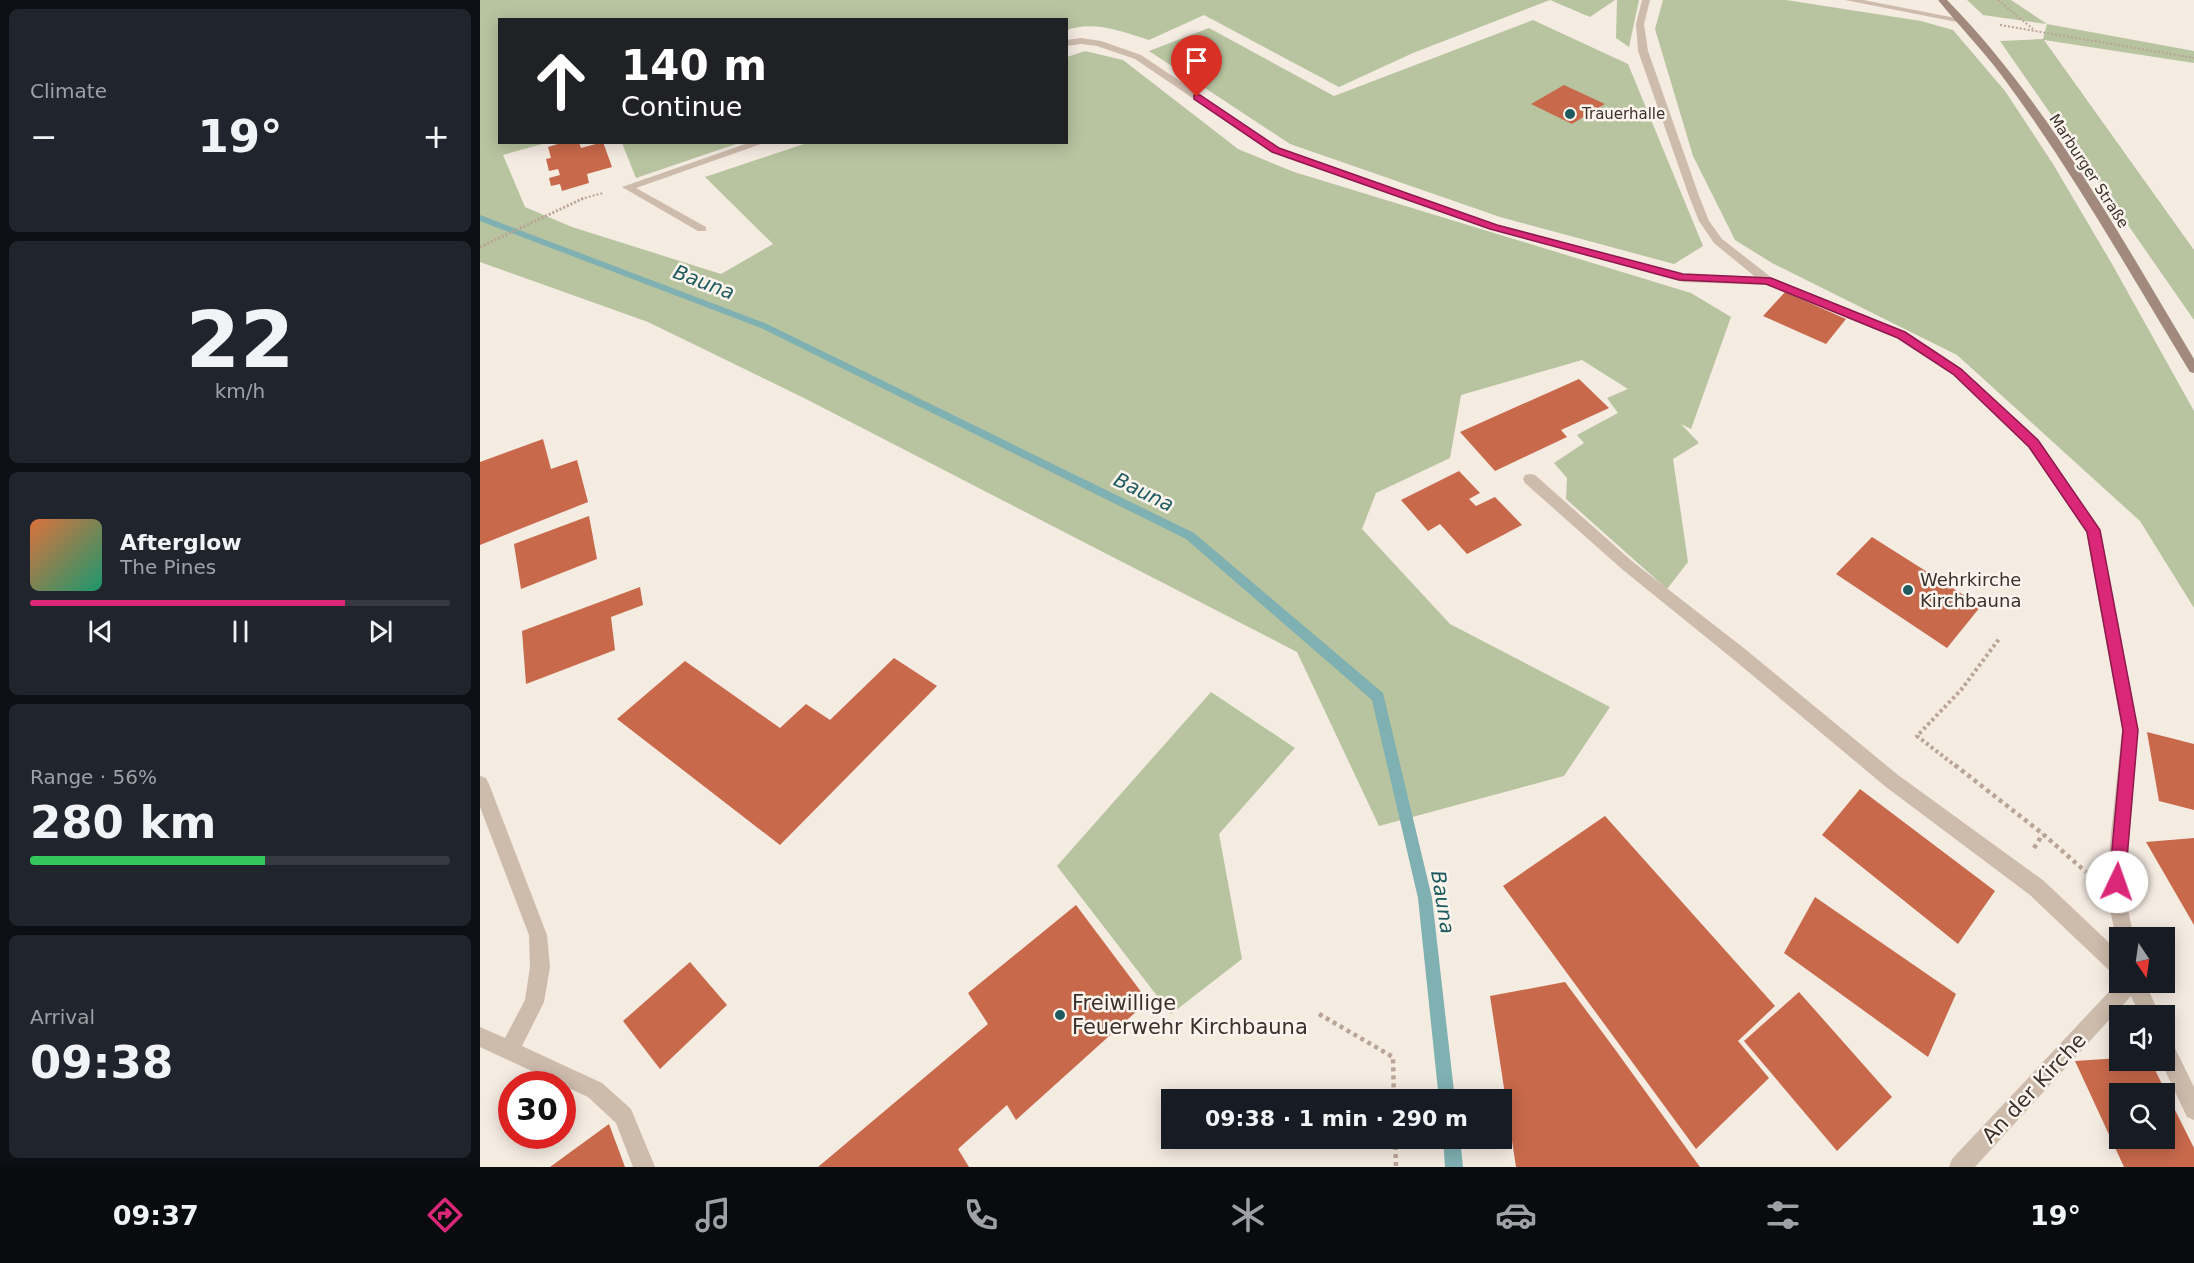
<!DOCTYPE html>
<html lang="en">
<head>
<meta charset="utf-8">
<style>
	body { margin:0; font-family:"DejaVu Sans",sans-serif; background:#20242c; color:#f1f3f6; height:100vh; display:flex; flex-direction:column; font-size:22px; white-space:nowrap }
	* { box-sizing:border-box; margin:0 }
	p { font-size:20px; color:#9ea1a6 }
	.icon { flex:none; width:33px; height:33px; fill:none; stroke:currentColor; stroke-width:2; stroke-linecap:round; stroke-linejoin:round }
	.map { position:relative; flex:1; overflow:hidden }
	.side { display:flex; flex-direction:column; gap:9px; padding:9px; background:#0d0f14; width:480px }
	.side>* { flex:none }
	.banner { position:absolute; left:18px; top:18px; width:570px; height:126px; border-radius:0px; box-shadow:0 3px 15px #0003; background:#202124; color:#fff; overflow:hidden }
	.needle { width:39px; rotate:167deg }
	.tools { position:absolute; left:1629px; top:927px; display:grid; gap:12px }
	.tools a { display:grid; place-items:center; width:66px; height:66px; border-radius:0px; background:#171b24; box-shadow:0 3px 15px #0003; font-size:30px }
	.speed { position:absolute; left:18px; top:1071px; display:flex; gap:12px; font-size:30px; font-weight:700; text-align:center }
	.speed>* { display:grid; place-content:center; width:78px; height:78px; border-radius:50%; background:#171b24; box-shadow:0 3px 15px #0003; line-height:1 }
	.speed .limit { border:9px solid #d22; background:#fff; color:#111 }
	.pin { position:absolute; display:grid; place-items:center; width:51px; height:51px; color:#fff; margin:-62px -26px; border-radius:50% 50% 50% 0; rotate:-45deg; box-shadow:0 0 6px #0007 }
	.pin .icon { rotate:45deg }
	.me { position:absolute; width:66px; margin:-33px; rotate:3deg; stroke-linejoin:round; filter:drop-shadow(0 0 4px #0008) }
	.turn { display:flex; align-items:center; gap:21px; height:126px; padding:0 24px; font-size:27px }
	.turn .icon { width:78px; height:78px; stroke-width:2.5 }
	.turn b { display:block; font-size:42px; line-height:51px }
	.big { font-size:45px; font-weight:700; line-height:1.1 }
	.side .tile { flex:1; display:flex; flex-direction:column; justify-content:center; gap:9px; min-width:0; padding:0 21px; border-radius:9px; background:#20242c }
	.side .dial { align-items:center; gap:0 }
	.dial b { font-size:78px; line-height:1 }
	.song { display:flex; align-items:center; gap:18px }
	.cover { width:72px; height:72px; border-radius:9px; background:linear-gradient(135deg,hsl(20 70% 55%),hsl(160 70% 35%)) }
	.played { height:6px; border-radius:3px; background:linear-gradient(90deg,#db2777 75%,#363941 75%) }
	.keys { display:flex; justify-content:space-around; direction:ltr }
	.heat { display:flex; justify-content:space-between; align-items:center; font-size:33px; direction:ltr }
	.charge { height:9px; border-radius:4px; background:linear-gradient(90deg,#34c759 56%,#363941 0) }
	.trip { position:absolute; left:681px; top:1089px; width:351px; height:60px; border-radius:0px; background:#171b24; box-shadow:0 3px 15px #0003; font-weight:700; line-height:60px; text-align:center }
	.tabs { display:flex; height:96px; justify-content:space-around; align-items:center; background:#090b0e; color:#9ea1a6 }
	.tabs .icon { width:42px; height:42px }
	.tabs .active { color:#db2777 }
	.tabs b { font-size:27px; color:#f1f3f6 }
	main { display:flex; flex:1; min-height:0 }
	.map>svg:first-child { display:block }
</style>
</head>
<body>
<main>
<section class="side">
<div class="tile"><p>Climate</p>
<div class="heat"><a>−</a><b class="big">19°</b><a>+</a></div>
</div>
<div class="tile dial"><b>22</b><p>km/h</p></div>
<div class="tile">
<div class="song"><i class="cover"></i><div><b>Afterglow</b><p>The Pines</p></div></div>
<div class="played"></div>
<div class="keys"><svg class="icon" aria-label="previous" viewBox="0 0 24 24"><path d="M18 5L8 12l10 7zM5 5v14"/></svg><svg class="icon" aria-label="pause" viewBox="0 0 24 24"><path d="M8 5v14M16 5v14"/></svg><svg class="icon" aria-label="next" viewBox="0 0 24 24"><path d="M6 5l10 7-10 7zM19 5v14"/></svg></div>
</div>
<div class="tile"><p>Range · 56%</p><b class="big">280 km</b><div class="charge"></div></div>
<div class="tile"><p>Arrival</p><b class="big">09:38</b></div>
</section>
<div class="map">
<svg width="1714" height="1167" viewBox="0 0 1714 1167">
	<rect width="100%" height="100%" fill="#f4ebe1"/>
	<g fill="#b8c4a0">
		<path d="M 0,0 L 1135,0 L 1110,17 L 1070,0 L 933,53 L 859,87 L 724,15 L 669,40 C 644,32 613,20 587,30 L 586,20 L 20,20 L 20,142 L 66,143 L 23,155 L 45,207 L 92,227 L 241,274 L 293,244 L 225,177 L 327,143 L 586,142 L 587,57 L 605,51 L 643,60 L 758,149 L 814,172 L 1211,293 L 1251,317 L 1211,429 L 1201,424 L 1219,443 L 1193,459 L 1208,562 L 1187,589 L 1086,499 L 1087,478 L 1074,463 L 1104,443 L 1097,435 L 1138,413 L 1127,398 L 1148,389 L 1102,360 L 981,395 L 970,458 L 896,493 L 882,529 L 970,624 L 1130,707 L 1084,776 L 899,826 L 817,652 L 326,399 L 168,322 L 0,262 Z"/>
		<polygon points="1137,0 1159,0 1149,47 1136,38"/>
		<polygon points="1183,0 1306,0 1441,21 1473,30 1525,91 1573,164 1632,264 1714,411 1714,608 1660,521 1477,355 1292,263 1255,240 1213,156 1175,29"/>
		<polygon points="1487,0 1531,0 1567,24 1714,51 1714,63 1564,40 1714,250 1714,320 1520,41 1563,39 1567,24 1503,15"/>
		<polygon points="1053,20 1148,64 1223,246 1194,264 1020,217 810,144 669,51 729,28 854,96"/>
		<polygon points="142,143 259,143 156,178"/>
		<polygon points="731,692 815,748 739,834 762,959 691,1014 577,866"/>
	</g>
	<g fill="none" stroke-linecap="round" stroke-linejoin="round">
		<g fill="#7fb0b2" fill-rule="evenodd">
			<polygon points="0,215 287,324 714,533 903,693 952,898 975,1100 959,1100 938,898 892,700 706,539 281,328 0,221"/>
			<polygon points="963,1138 980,1138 983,1167 965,1167"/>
		</g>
	</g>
	<g fill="#c8694b" fill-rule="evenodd">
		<polygon points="1084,85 1125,104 1092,124 1051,104"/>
		<polygon points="84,142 99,142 101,148 123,142 132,167 107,174 109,183 82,191 80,184 71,186 69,178 80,175 78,169 69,171 66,159 71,158 68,147"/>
		<polygon points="1305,292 1366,319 1346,344 1283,316"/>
		<polygon points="1099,379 1129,408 1081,430 1087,437 1015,471 980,432"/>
		<polygon points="63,439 71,469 97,460 108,502 0,545 0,462"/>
		<polygon points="979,471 1000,493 989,499 996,506 1015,497 1042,525 987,554 960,524 948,531 921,500"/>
		<polygon points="109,516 117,559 41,589 34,544"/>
		<polygon points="1392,537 1501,606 1467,648 1356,574"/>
		<polygon points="160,587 163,605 131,617 135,650 46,684 42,631"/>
		<polygon points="414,658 457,686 300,845 137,719 205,661 300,728 326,704 350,720"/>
		<polygon points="1667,732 1714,744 1714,810 1679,801"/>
		<polygon points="1380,789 1515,891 1478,944 1342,835"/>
		<polygon points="1125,816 1295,1006 1258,1041 1289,1078 1216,1149 1023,886"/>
		<polygon points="1714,838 1714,925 1666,842"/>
		<polygon points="1335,897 1476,994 1448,1057 1304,953"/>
		<polygon points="596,905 668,1001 536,1120 527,1105 478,1149 489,1167 338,1167 508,1024 488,993"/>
		<polygon points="210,962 247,1005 180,1069 143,1021"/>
		<polygon points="1085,982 1134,1048 1220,1167 1036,1167 1010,996"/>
		<polygon points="1319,992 1412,1097 1357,1151 1264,1041"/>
		<path d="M 1640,1058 L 1640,1060 L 1670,1060 L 1714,1148 L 1714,1167 L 1644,1167 L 1595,1061 ZM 1640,1094 L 1684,1094 L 1684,1138 L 1640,1138 Z"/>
		<polygon points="129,1124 145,1167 70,1167"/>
	</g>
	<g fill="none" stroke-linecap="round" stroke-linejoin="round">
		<g stroke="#b9a596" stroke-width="2" stroke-dasharray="2 2" stroke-linecap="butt">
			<polyline points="1518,0 1553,29"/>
			<polyline points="1520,25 1714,58"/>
			<polyline points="101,199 123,193"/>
		</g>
		<polyline stroke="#b9a596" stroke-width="3" stroke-dasharray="2 2" stroke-linecap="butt" points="0,247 104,198"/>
		<polyline stroke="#b9a596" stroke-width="4" stroke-dasharray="3 3" stroke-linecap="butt" points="1477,767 1437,736 1481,690 1519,639"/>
		<g stroke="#b9a596" stroke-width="4.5" stroke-dasharray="4 4" stroke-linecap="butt">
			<polyline points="1475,765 1563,834 1606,872"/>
			<polyline points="1554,848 1563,834"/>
			<polyline points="839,1014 913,1057 914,1100"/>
			<polyline points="915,1138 916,1167"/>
		</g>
		<g fill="#cdbbac" fill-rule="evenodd">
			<polygon points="601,38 621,41 661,55 800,148 1017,225 1203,274 1288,277 1294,281 1288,285 1203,282 1009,229 792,152 655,59 617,46 601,44 586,46 586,40"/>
			<polygon points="271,142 287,142 156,188 226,227 226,231 218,231 142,187"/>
			<polygon points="1050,474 1055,475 1153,562 1265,649 1418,775 1564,881 1640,953 1640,976 1633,974 1550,895 1406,787 1253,659 1143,570 1045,483 1043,479 1045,475"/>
		</g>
		<g fill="#cdbbac" fill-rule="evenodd">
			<polygon points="1162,0 1170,0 1164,24 1168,51 1219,196 1229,221 1242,239 1292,278 1426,332 1481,368 1558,440 1620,530 1658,730 1646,863 1646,900 1654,938 1640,938 1640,945 1636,938 1628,900 1628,863 1642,730 1606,531 1548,446 1473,374 1418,338 1284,284 1234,243 1219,221 1209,196 1158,51 1156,24"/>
			<polygon points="1365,0 1383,0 1486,20 1482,23"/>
			<polygon points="0,776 6,778 9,784 67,935 70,967 64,1002 42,1046 122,1083 151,1109 175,1167 153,1167 136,1123 108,1097 0,1047 0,1027 25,1038 45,1000 50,967 49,935 0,807"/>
			<polygon points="1640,980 1640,982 1665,982 1680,1016 1660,1016 1651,996 1495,1167 1469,1167 1472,1159"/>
			<polygon points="1684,1037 1691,1040 1714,1087 1714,1120 1707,1117 1680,1060 1684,1060"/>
		</g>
		<path fill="#a18a7d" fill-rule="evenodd" d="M 1458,0 L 1467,0 C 1565,99 1642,239 1714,359 L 1714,373 L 1710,372 C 1649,272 1592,170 1522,76 C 1502,49 1479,26 1458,0 Z"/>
	</g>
	<polygon fill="#db2777" stroke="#8e194d" stroke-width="1.5" points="714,95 720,95 799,148 1017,225 1203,274 1291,278 1425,332 1481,369 1558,440 1620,530 1658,730 1645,882 1643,887 1637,890 1631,887 1629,882 1643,730 1607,532 1549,447 1473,374 1418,338 1286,284 1199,280 1010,229 792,152 714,99"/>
	<g fill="#1f5a5e" stroke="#fbf5ee" stroke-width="2">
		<circle cx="1090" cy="114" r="6"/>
		<circle cx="1428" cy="590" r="6"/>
		<circle cx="580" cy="1015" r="6"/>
	</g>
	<g text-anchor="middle" stroke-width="5" stroke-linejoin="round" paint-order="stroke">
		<g font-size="15" fill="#3b302b" stroke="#fbf5ee" text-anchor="start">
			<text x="1102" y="119">Trauerhalle</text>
		</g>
		<g font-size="15" fill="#3b302b" stroke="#fbf5ee">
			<text transform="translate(1609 171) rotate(57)" y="5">Marburger Straße</text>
		</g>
		<g font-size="18" fill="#3b302b" stroke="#fbf5ee" text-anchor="start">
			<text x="1440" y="586">Wehrkirche<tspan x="1440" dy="21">Kirchbauna</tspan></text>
		</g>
		<g font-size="20" font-style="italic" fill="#1f5a5e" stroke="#fbf5ee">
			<text transform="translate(224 282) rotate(21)" y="7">Bauna</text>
			<text transform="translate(664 492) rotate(26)" y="7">Bauna</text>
			<text transform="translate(963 902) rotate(81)" y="7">Bauna</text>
		</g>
		<g font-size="21" fill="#3b302b" stroke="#fbf5ee" text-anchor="start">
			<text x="592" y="1010">Freiwillige<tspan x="592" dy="24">Feuerwehr Kirchbauna</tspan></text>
		</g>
		<g font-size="21" fill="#3b302b" stroke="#fbf5ee">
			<text transform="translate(1554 1088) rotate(-47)" y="7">An der Kirche</text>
		</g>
	</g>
</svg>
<div class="tools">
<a><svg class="needle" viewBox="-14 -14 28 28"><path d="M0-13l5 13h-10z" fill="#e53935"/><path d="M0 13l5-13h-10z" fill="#9ea1a6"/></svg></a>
<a><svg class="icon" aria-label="sound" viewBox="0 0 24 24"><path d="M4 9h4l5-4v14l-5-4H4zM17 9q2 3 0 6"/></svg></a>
<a><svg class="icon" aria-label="search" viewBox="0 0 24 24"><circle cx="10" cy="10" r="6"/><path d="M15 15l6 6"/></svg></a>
</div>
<div class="speed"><div class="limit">30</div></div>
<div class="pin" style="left:717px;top:97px;background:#d93025"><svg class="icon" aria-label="arrive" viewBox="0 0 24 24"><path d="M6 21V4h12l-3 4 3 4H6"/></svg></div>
<svg class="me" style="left:1637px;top:882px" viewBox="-20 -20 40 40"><circle r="19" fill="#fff"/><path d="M0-13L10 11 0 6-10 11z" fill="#db2777"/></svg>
<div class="trip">09:38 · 1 min · 290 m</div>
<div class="banner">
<div class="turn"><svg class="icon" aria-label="ahead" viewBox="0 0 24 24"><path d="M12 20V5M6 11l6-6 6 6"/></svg><div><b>140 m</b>Continue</div></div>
</div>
</div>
</main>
<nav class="tabs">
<b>09:37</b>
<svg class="icon active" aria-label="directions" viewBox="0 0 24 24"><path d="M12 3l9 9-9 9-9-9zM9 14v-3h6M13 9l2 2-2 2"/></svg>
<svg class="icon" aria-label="music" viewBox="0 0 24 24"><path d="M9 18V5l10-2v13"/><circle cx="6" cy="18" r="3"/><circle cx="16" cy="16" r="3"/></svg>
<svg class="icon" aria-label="phone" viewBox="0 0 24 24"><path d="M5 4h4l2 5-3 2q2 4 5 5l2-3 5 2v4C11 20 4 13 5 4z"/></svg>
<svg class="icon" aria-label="climate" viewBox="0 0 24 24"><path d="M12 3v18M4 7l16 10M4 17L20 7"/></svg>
<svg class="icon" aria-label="car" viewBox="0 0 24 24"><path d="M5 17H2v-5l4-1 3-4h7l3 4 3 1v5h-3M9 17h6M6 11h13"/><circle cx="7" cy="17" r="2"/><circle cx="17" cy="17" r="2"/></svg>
<svg class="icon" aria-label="filters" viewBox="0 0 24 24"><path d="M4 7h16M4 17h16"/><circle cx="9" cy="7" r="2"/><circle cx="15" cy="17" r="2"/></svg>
<b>19°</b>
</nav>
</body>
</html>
